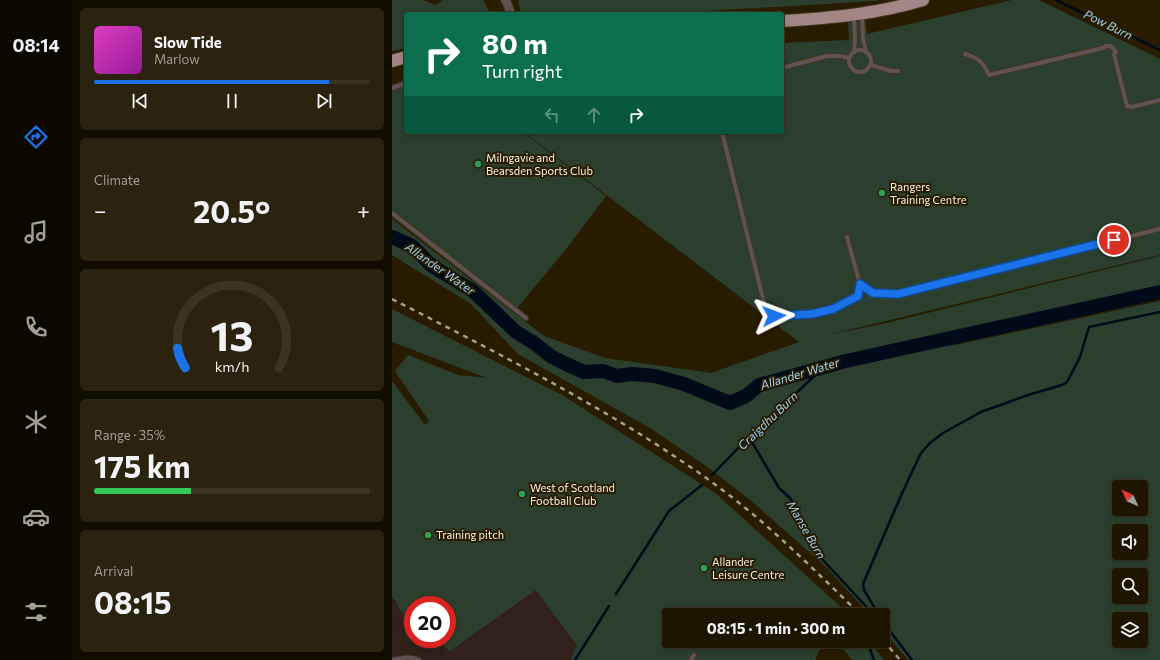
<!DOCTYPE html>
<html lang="en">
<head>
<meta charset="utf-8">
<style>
	body { margin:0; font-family:Commissioner,sans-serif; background:#2b220f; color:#f1f3f6; height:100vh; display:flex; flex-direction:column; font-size:15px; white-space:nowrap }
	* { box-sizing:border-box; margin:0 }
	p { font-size:13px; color:#a19f99 }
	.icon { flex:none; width:22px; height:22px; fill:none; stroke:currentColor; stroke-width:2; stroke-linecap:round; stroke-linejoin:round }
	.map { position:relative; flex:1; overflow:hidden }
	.panel { display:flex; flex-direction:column; gap:8px; padding:8px; background:#100c00; width:320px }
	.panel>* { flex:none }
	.top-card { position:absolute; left:12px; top:12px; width:380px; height:122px; border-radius:4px; box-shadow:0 2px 6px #0003,0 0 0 1px #3c3422; background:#0b6e4f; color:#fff; overflow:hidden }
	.needle { width:26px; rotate:315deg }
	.fabs { position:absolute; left:720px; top:480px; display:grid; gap:8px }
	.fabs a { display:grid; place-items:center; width:36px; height:36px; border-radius:4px; background:#1e1500; box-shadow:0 2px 6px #0003,0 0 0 1px #3c3422; font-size:20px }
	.speed { position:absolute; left:12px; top:596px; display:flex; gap:8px; font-size:20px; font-weight:700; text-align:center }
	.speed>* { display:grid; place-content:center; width:52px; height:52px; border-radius:50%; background:#1e1500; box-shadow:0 2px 6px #0003,0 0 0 1px #3c3422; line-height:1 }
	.speed .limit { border:6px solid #d22; background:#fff; color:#111 }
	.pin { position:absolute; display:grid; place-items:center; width:34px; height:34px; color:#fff; margin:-17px; border:2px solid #fff; border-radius:50%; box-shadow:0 1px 4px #0007 }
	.me { position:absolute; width:44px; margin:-22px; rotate:87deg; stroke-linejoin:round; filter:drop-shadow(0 0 3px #0008) }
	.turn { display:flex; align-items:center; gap:14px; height:84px; padding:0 12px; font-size:18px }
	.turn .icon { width:52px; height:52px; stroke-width:2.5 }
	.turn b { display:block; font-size:28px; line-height:34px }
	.lanes { display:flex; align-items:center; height:38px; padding:0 12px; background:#0003; justify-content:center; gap:20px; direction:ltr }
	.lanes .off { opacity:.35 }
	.big { font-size:30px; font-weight:700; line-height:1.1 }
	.panel .tile { flex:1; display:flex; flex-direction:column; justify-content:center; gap:6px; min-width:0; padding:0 14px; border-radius:6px; background:#2b220f }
	.panel .dial { align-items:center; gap:0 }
	.dial svg { height:104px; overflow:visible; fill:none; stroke:#3c3422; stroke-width:7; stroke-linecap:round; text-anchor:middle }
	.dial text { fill:#f1f3f6; stroke:none }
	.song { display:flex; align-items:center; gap:12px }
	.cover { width:48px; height:48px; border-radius:6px; background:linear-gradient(135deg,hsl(310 70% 55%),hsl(300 70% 35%)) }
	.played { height:4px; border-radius:2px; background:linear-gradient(90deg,#1a73e8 85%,#3c3422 85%) }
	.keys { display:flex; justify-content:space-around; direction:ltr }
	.heat { display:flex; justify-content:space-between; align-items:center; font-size:22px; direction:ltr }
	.charge { height:6px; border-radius:3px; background:linear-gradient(90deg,#34c759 35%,#3c3422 0) }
	.trip { position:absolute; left:270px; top:608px; width:228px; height:40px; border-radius:4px; background:#1e1500; box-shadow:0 2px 6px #0003,0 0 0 1px #3c3422; font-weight:700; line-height:40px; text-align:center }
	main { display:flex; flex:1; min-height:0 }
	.tab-bar { display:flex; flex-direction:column; width:72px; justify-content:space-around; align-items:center; background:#0c0800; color:#a19f99 }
	.tab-bar .icon { width:28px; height:28px }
	.tab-bar .current { color:#1a73e8 }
	.tab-bar b { font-size:18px; color:#f1f3f6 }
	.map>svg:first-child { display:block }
</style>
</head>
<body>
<main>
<nav class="tab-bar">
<b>08:14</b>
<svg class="icon current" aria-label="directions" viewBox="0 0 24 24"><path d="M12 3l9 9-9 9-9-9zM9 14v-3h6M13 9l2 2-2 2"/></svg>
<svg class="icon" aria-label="music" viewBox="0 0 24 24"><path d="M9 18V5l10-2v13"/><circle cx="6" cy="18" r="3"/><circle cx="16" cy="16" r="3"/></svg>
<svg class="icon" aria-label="phone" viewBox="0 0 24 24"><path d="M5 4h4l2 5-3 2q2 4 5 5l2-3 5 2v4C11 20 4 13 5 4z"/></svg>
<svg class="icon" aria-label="climate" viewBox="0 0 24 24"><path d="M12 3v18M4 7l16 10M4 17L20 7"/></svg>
<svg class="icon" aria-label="car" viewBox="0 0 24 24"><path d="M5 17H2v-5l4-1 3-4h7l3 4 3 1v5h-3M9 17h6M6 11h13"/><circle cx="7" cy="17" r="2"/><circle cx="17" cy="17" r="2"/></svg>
<svg class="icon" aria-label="filters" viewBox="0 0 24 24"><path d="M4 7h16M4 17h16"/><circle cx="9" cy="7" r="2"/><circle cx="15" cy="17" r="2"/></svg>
</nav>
<section class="panel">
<div class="tile">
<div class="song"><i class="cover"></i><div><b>Slow Tide</b><p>Marlow</p></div></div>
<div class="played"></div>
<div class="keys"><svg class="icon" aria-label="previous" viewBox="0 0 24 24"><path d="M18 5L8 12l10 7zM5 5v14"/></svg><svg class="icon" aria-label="pause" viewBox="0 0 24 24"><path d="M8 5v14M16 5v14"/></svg><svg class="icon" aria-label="next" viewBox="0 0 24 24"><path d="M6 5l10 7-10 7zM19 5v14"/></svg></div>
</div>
<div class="tile"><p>Climate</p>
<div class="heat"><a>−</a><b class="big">20.5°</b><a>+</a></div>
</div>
<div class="tile dial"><svg viewBox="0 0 100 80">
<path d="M14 69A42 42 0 1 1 86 69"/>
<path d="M14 69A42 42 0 0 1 8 54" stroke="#1a73e8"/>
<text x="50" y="56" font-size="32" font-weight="700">13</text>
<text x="50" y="72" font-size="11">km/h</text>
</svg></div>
<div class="tile"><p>Range · 35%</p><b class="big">175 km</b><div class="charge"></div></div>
<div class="tile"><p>Arrival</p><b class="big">08:15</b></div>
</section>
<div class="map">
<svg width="768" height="660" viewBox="0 0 768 660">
	<rect width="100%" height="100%" fill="#281c00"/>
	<polygon fill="#32201a" points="144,590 185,646 178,660 0,660 0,597 4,602 21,636 21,639 23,639 26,646 44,641 58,651"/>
	<g fill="#2c3f2f" fill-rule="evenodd">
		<polygon points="0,0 31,0 44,5 51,0 90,0 92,1 98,14 14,14 14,48 0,51"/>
		<polygon points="126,0 488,0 483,1 264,14 129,14"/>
		<path d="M 620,0 L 647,0 L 768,59 L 768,255 L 431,336 L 499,322 L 768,256 L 768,298 L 510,350 L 563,345 L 768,301 L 768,660 L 516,660 L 491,630 L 491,615 L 478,615 L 434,567 L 363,504 L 317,468 L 258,428 L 126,354 L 79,304 L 0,255 L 0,219 L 152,336 L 213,358 L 319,373 L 407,342 L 132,132 L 390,132 L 390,43 L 457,40 L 456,22 L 473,21 L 475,34 ZM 727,487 L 749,487 L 749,509 L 727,509 ZM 727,531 L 749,531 L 749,553 L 727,553 ZM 727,575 L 749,575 L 749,597 L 727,597 ZM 727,619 L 749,619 L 749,641 L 727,641 Z"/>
		<polygon points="14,79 14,132 131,132 214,196 174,249 122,312 0,217 0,85"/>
		<polygon points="0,309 170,395 322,492 450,608 456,615 277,615 277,641 431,641 423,660 178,660 185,646 144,590 58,651 44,641 26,646 23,639 55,639 55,605 21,605 21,636 4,602 0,597 0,381 33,425 37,421 3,371 16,355 66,375 95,378 0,342"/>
		<polygon points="445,641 477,641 492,660 460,660"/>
	</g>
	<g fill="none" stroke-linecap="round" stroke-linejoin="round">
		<g stroke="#000a18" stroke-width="2.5">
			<polyline points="664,0 768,50"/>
			<polyline points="357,437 387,488 398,498 403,506 405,513 429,558 482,615"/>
			<polyline points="320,475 357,437 432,367"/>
			<polyline points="224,594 277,511 310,485"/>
			<polyline points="487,615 472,590 471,584 504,507 518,476 529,453 538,443 551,433 589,412 639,394 670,385 675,382 688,357 697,327 768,312"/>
			<polyline points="491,622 520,660"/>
			<polyline points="475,641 482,660"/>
			<polyline points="183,660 217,606"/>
		</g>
		<polyline stroke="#000a18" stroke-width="14" points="0,237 20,246 40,266 81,291 124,332 142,343 160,357 174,364 192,372 211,371 225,376 240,374 263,376 292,384 338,403 354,396 367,385 454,361 768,292"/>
		<defs>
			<g id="lane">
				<polyline points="470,15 471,39 474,51"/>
				<polyline points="462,16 463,37 462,52"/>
				<circle cx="468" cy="61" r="11"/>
				<path d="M 573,54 C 587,58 591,62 597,75 L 711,48 L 714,46 L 719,46 L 724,52 L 722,54 L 735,106 L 740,107 L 768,100"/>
				<polyline points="479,65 499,71 506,71"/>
				<polyline points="390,68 435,56 449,56 457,58"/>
				<polyline points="0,88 14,83"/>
				<polyline points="330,132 373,307 382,316 420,314 441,309 466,296 468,284 481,293 506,294 768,229"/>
				<polyline points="0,213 134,318"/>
				<polyline points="455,237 468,284"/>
				<path d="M 1,660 C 10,658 18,656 27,660"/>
				<polyline points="299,660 302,655"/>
			</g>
			<polyline id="street" points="113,0 115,3 119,14"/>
			<g id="primary">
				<path d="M 390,21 C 438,18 485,14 531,0"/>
				<polyline points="0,61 14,57"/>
			</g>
		</defs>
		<use href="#lane" stroke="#41361b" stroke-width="6"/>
		<use href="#street" stroke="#41361b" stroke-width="10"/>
		<use href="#primary" stroke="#41361b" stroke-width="14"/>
		<use href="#lane" stroke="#605252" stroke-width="4"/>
		<use href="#street" stroke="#605252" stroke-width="8"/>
		<use href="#primary" stroke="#a28585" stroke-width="12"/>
		<g stroke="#a89f89" stroke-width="2.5" stroke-dasharray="5 5" stroke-linecap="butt">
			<path d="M 0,299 C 92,346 183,392 270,448 C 289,461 307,472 325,486 C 377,524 422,570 469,615"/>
			<polyline points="491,640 508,660"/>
		</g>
	</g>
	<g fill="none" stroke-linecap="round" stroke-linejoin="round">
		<defs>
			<polyline id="route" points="382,316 420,314 441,309 466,296 468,284 481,293 506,294 722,240"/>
		</defs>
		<use href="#route" stroke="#114b97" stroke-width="10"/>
		<use href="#route" stroke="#1a73e8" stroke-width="7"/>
	</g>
	<g fill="#2e9e5b" stroke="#281c00" stroke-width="1.5">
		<circle cx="86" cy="164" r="4"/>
		<circle cx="490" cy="193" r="4"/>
		<circle cx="130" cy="494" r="4"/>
		<circle cx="36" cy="535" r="4"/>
		<circle cx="312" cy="568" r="4"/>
	</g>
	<g text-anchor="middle" stroke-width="4" stroke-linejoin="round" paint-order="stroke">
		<g font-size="11" fill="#f9f2e0" stroke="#281c00" text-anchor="start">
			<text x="94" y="162">Milngavie and<tspan x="94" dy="13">Bearsden Sports Club</tspan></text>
			<text x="498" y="191">Rangers<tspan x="498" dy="13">Training Centre</tspan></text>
			<text x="138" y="492">West of Scotland<tspan x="138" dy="13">Football Club</tspan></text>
			<text x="44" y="539">Training pitch</text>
			<text x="320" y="566">Allander<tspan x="320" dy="13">Leisure Centre</tspan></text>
		</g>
		<g font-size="12" font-style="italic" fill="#a0d0f5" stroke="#281c00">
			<text transform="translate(716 25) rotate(26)" y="4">Pow Burn</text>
			<text transform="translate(48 269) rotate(35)" y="4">Allander Water</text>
			<text transform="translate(408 374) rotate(-17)" y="4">Allander Water</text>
			<text transform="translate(376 421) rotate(-44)" y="4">Craigdhu Burn</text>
			<text transform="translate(414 530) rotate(60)" y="4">Manse Burn</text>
		</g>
	</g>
</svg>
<div class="fabs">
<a><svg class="needle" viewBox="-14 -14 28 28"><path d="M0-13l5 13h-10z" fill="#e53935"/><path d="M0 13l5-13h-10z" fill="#a19f99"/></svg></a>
<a><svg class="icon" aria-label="sound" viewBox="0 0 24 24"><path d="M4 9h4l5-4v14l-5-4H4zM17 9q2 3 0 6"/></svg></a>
<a><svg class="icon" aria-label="search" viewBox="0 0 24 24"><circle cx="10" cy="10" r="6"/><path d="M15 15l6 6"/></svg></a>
<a><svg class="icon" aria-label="layers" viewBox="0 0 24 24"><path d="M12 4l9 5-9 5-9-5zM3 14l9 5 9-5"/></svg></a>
</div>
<div class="speed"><div class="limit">20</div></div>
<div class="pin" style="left:722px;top:240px;background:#d93025"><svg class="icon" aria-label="arrive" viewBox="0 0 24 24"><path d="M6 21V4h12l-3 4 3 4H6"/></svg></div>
<svg class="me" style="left:382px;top:316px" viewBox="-20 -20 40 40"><path d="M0-17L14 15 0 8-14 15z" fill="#1a73e8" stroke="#fff" stroke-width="4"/></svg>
<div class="trip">08:15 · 1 min · 300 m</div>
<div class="top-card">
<div class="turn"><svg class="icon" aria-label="right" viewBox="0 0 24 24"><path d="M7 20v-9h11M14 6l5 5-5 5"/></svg><div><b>80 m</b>Turn right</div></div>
<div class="lanes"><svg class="icon off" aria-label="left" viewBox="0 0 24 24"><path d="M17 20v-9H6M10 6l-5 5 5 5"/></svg><svg class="icon off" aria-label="ahead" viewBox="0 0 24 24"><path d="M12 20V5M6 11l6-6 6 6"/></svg><svg class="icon" aria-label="right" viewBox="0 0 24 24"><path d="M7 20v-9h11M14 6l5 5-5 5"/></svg></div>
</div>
</div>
</main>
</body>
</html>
